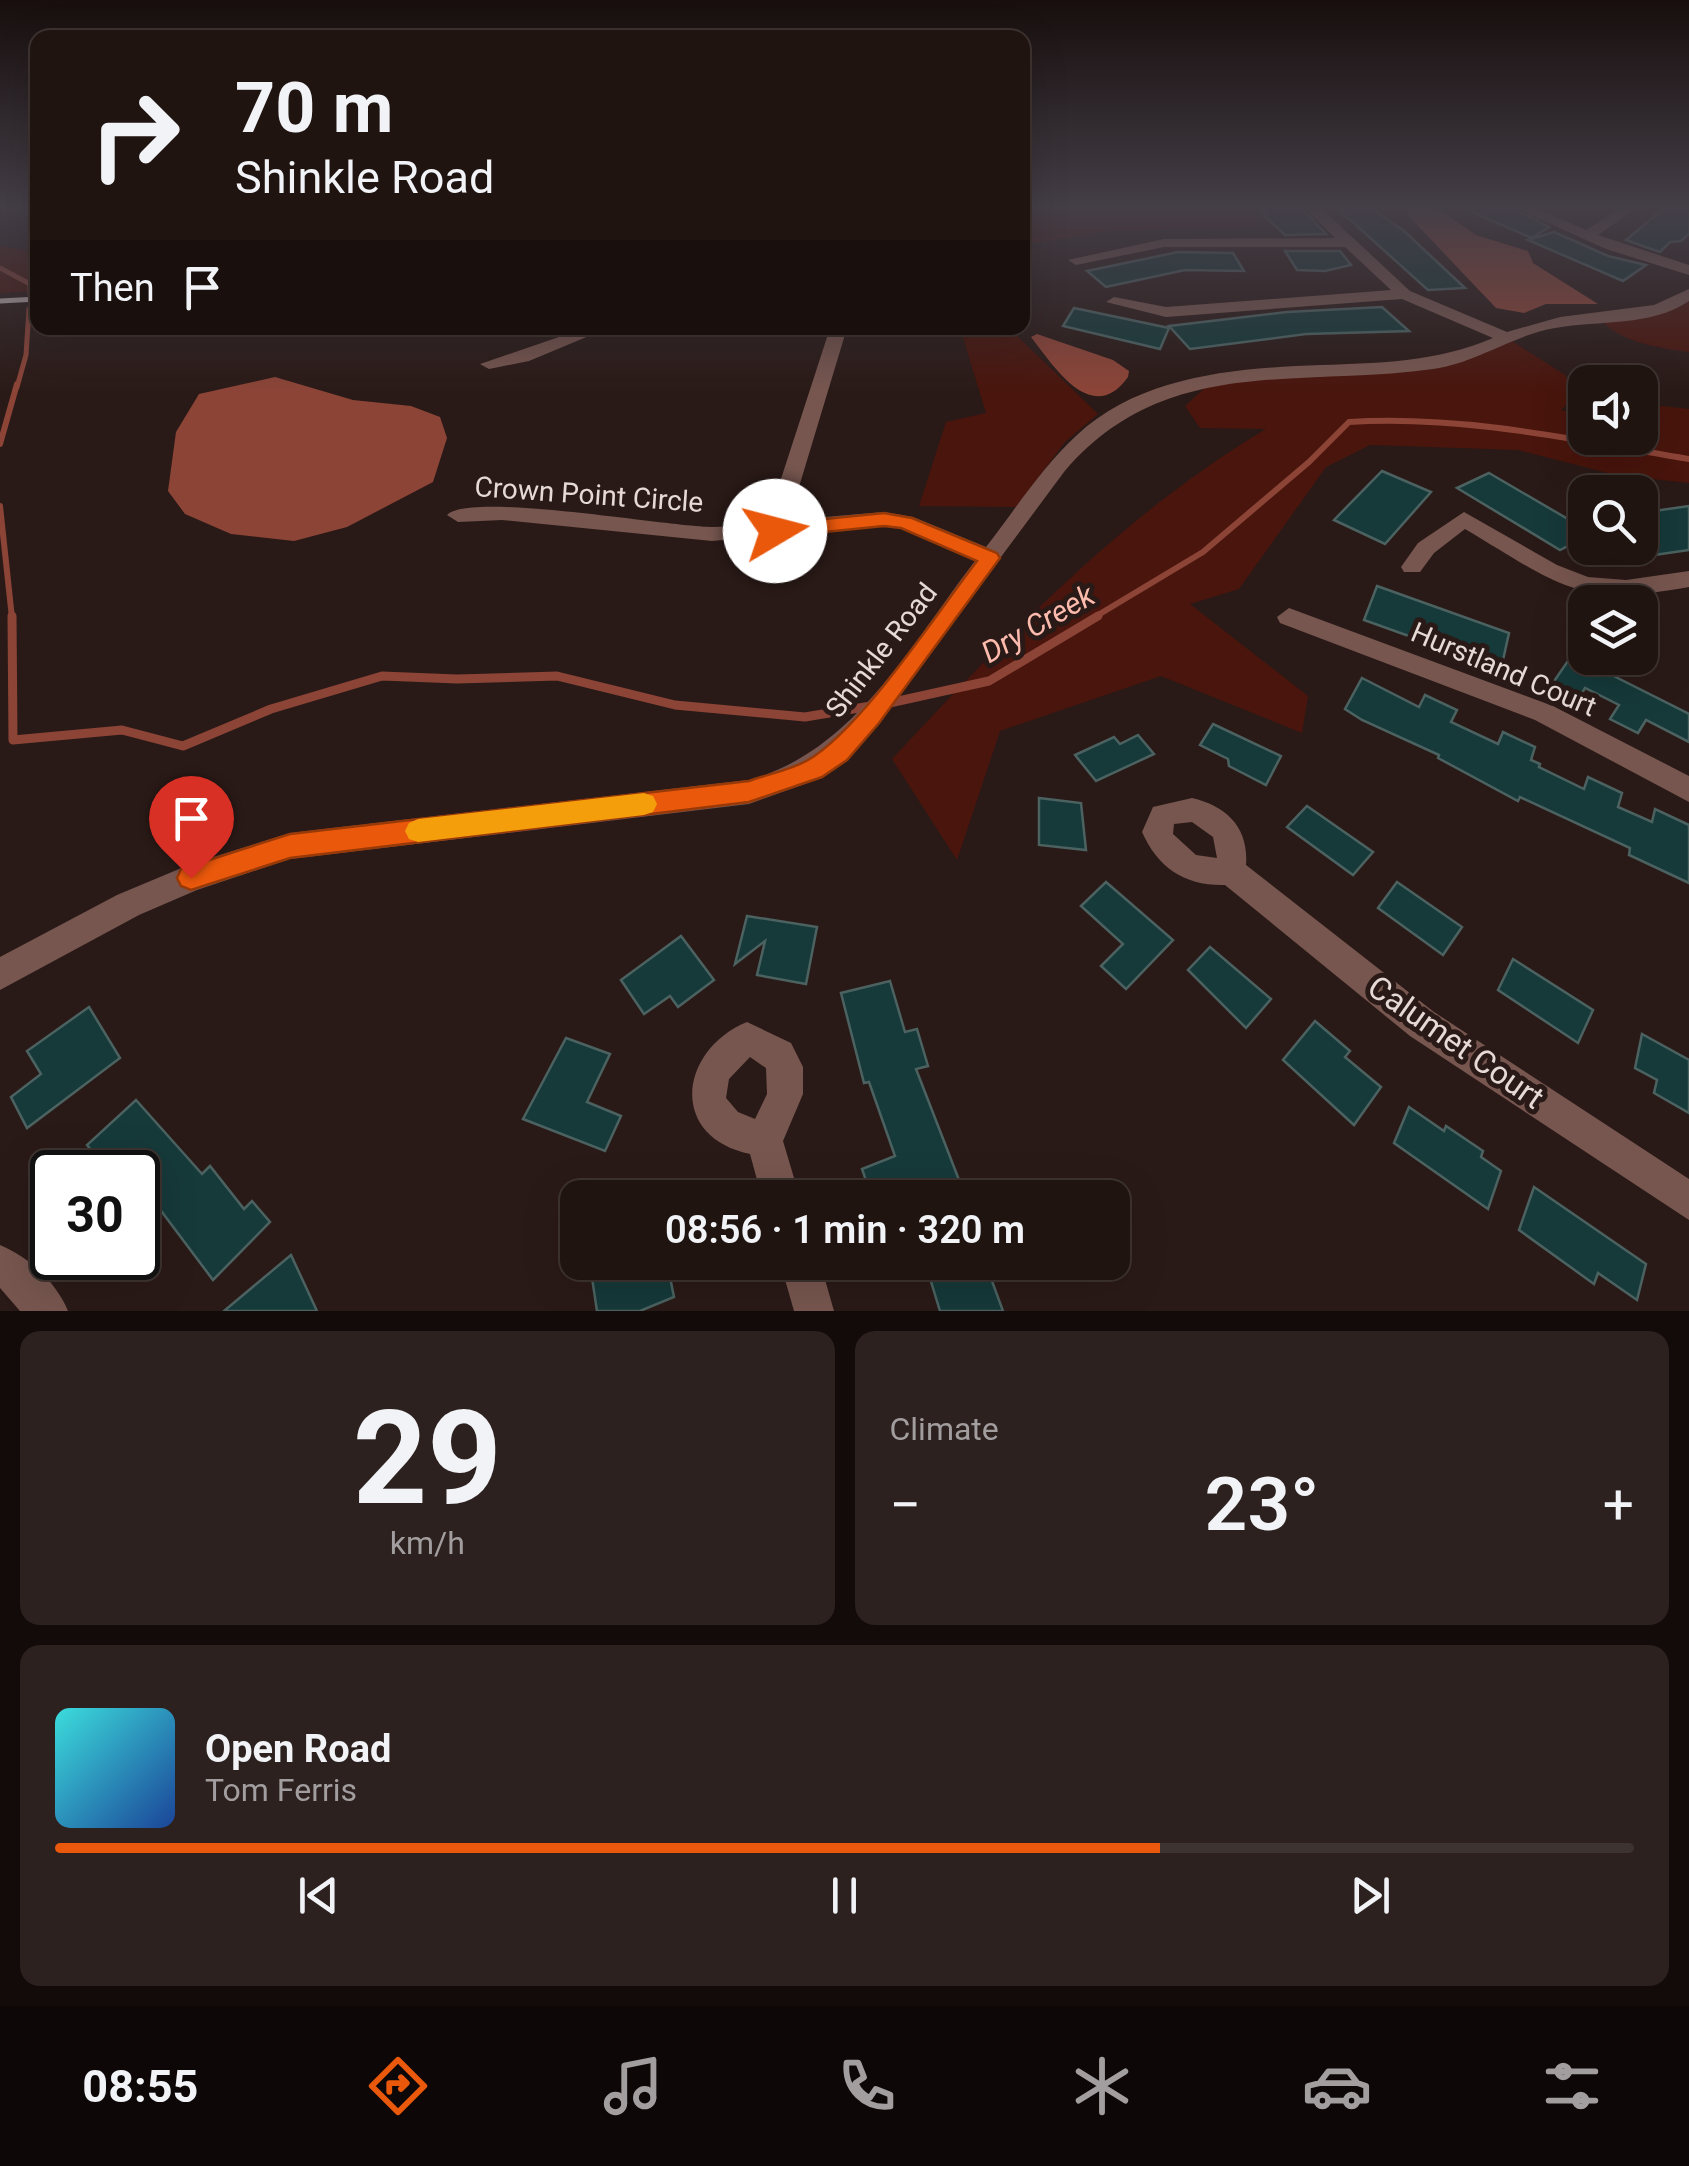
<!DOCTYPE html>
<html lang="en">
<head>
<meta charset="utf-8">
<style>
	body { margin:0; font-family:Roboto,sans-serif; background:#2d211f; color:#f1f3f6; height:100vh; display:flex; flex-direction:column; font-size:38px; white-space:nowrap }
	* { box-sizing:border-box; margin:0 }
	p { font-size:32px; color:#a29e9f }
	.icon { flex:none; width:55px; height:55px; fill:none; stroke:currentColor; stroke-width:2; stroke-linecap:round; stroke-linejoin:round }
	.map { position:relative; height:1311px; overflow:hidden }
	.panel { display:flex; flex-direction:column; gap:20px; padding:20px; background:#120b09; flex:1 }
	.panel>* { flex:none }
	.banner { position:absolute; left:30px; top:30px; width:1000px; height:305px; border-radius:20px; box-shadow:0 10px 40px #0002,0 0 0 2px #3d3331; background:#201411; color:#f1f3f6; overflow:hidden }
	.fabs { position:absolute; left:1568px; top:365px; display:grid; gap:20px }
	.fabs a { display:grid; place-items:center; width:90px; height:90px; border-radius:20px; background:#201411; box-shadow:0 10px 40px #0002,0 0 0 2px #3d3331; font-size:50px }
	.speed { position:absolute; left:30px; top:1150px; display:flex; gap:20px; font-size:50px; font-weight:700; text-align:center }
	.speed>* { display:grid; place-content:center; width:130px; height:130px; border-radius:50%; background:#201411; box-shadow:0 10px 40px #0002,0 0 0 2px #3d3331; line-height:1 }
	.speed .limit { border:5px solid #111; border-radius:15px; background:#fff; color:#111 }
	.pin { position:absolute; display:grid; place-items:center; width:85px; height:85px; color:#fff; margin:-102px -42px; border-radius:50% 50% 50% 0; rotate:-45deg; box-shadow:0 0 10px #0007 }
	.pin .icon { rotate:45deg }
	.me { position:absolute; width:110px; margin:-55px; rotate:82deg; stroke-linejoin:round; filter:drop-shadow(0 0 8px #0008) }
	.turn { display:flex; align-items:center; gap:35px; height:210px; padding:0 40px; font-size:45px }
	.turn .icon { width:130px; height:130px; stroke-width:2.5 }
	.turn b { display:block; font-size:70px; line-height:85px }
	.then { display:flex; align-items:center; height:95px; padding:0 40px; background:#0003; gap:20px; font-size:38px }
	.big { font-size:75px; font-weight:600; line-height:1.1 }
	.panel .tile { flex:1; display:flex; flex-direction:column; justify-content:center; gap:15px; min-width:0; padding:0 35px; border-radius:20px; background:#2d211f }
	.panel .dial { align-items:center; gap:0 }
	.dial b { font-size:130px; line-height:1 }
	.song { display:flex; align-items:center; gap:30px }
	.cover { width:120px; height:120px; border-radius:15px; background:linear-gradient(135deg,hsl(180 70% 55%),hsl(220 70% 35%)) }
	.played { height:10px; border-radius:5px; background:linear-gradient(90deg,#ea580c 70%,#3d3331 70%) }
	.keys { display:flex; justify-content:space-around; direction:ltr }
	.heat { display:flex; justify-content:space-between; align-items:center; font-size:55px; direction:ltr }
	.panel .tiles { flex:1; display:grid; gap:20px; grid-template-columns:1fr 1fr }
	.tile:last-child { grid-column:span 2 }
	.trip { position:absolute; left:560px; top:1180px; width:570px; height:100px; border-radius:20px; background:#201411; box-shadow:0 10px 40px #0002,0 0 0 2px #3d3331; font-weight:600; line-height:100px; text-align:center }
	.dock { display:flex; height:160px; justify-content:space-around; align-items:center; background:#0d0807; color:#a29e9f }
	.dock .icon { width:70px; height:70px }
	.dock .on { color:#ea580c }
	.dock b { font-size:45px; color:#f1f3f6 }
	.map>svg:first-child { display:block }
</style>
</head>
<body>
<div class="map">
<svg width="1689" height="1311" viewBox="0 0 1689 1311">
	<rect width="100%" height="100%" fill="#2a1a17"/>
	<g fill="#49150c">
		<polygon points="1251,208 1260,226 1110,231 1023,245 1023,210"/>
		<polygon points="0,246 37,252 37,291 0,293"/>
		<path d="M 1689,294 L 1689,352 C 1655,347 1619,343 1596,315 L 1643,312 Z"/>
		<polygon points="960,328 1009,328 1098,414 1065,442 1016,507 919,506 946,422 986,413"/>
		<path d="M 1507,338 L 1565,375 L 1575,396 L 1561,410 L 1585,417 L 1585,438 L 1640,438 L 1640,408 L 1652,405 L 1689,409 L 1689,483 L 1616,475 L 1518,450 L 1370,445 L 1326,467 L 1239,589 L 1190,604 L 1308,696 L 1302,733 L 1161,676 L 1000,731 L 957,860 L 892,759 C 1006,637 1122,515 1266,429 L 1200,428 L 1185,406 L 1217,377 L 1398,367 Z"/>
	</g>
	<g fill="#8c4437">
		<polygon points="1401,208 1437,208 1476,235 1528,251 1533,263 1598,304 1546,304 1524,313 1496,308"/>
		<path d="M 1037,334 L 1113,360 L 1129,371 L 1128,377 C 1092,428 1053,365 1031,337 Z"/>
		<polygon points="275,377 353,400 411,406 440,417 447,438 433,482 347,527 294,541 231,534 185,514 168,491 176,432 199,394"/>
	</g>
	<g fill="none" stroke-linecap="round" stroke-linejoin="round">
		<g stroke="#8c4437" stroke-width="5">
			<polyline points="0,268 30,284 30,294"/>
			<polyline points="17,387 26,355 29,309"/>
		</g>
		<g stroke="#8c4437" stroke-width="6">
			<polyline points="0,444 17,384"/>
			<polyline points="0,506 12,618"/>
			<path d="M 1093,618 L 1203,552 L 1309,462 L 1349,422 C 1463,415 1577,440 1689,459"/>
		</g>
		<g stroke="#8c4437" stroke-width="9">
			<polyline points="12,616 13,740 122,730 183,746 271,709 382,676 457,679 557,676 675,705 805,717 871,706"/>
			<polyline points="885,704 989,681 1098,616"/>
		</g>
	</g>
	<g fill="#163939" stroke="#4b6261" stroke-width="2.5">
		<polygon points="1262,208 1301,208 1326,234 1285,235 1262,213 1267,213"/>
		<polygon points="1337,208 1370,208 1403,230 1465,288 1428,290"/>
		<polygon points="1463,208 1512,208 1549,227 1532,238"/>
		<polygon points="1664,208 1689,208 1689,234 1681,241 1670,242 1660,252 1626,240"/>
		<polygon points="1554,232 1608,256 1646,265 1623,281 1528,240"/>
		<polygon points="1285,251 1340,251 1351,265 1325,271 1297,270"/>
		<polygon points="1178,252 1233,253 1244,271 1185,270 1106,287 1087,271"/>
		<polygon points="1382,307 1409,331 1306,334 1190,349 1169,326 1287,312"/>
		<polygon points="1074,308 1169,328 1160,349 1063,326"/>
		<polygon points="1382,471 1431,492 1385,544 1334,520"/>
		<polygon points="1489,473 1585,529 1585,537 1560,550 1457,488"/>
		<polygon points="1689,506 1689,550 1640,557 1640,513"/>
		<polygon points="1377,586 1509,633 1501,669 1364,620"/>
		<polygon points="1572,655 1689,714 1689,742 1646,720 1638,733 1610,719 1619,705 1585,688 1577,701 1550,687"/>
		<polygon points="1362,678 1419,707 1425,695 1457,710 1451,722 1498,744 1503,732 1535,747 1531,760 1540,764 1539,767 1584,789 1588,777 1622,793 1618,807 1652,822 1655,809 1689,825 1689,883 1629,855 1630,848 1520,797 1518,801 1438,758 1439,755 1362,720 1345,709"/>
		<polygon points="1213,724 1281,756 1266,785 1229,766 1228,759 1200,745"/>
		<polygon points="1138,735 1154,754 1096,781 1075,755 1114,737 1120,744"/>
		<polygon points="1039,798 1081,803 1086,850 1039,845"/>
		<polygon points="1307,806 1373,852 1353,875 1287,827"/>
		<polygon points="1106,882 1173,940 1126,989 1101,966 1123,944 1081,906"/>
		<polygon points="1397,882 1462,927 1443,955 1378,908"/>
		<polygon points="747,916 817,927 806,984 757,975 765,941 735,964"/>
		<polygon points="681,936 714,980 678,1007 670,996 644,1014 621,980"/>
		<polygon points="1210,947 1271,999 1246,1028 1188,970"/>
		<polygon points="1513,959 1593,1010 1578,1043 1498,990"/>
		<polygon points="890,981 905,1032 917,1029 928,1066 916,1069 961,1185 930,1198 872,1198 862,1169 895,1156 869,1082 864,1083 841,993"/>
		<polygon points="89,1007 120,1058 27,1128 11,1097 41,1074 27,1051"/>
		<polygon points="1315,1021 1350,1051 1345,1057 1381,1087 1354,1125 1283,1060"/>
		<polygon points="1642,1034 1689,1060 1689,1113 1654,1093 1657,1080 1635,1068"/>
		<polygon points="566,1038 610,1054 587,1102 621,1116 605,1151 523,1119"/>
		<polygon points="136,1100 202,1174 210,1166 244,1209 252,1201 270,1222 213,1280 138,1180 138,1172 110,1172 87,1145"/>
		<polygon points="1409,1107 1444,1131 1446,1126 1483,1151 1481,1157 1501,1171 1488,1209 1394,1143"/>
		<polygon points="1534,1187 1646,1264 1637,1300 1598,1273 1594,1284 1519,1230"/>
		<polygon points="291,1255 317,1311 224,1311"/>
		<polygon points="609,1262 667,1262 674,1297 640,1311 597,1311 592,1278 611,1270"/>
		<polygon points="925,1262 985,1262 1003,1311 940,1311"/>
	</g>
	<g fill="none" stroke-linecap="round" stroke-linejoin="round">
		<g fill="#77564f" fill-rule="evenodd">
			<path d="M 1305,208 L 1321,208 L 1410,291 L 1507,332 L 1560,317 L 1654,305 L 1689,289 L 1689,301 C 1651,327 1599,320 1555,328 C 1513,335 1476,363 1433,369 C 1297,388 1164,354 1064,472 L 866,739 L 840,763 L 813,781 L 749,804 L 290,859 L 197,890 L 139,915 L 0,990 L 0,957 L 117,895 L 191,864 L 290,833 L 749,780 C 855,751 912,643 975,561 L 901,528 L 884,526 L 712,541 L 502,520 L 458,522 L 447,515 C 470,491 669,527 713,527 C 731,527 749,524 767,522 L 830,328 L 847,328 L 789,520 L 884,512 L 913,517 L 986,547 C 1015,510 1041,468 1077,435 C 1141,375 1237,368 1321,365 C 1381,363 1437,362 1493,338 L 1402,299 L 1166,317 L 1106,302 L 1114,297 L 1166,307 L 1391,290 L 1345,247 L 1164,247 L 1076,265 L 1068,260 L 1164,239 L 1335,238 Z"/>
			<polygon points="1516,208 1536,208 1586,230 1620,208 1637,208 1598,235 1689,265 1689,275 1606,249"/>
			<polygon points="585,328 608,328 529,361 489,369 480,364"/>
			<path d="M 1464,512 L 1557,565 L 1588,577 L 1626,580 L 1689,571 L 1689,587 C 1576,608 1558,584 1465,529 L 1434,553 L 1420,572 L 1404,572 L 1401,567 L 1418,543 Z"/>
			<polygon points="1289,608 1553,706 1689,776 1689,802 1535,720 1280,623 1277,617"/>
			<path d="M 1192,798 C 1227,806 1249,828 1246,865 L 1434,1012 L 1689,1179 L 1689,1220 L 1410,1036 L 1225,885 C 1185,886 1158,868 1142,832 L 1153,807 ZM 1192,822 L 1213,837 L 1217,858 L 1196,855 L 1173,834 L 1174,824 Z"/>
			<path d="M 747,1022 L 791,1043 L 803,1067 L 803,1094 L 783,1141 L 800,1198 L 762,1198 L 750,1154 C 668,1137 679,1050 747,1022 ZM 750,1057 L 766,1068 L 767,1094 L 755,1119 L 738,1112 L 726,1098 L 729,1079 Z"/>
			<path d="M 0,1245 C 29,1257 56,1282 68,1311 L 20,1311 L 0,1288 Z"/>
			<polygon points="780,1262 820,1262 834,1311 794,1311"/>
		</g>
		<polyline stroke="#bfb2af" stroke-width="5" points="0,301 38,299"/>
	</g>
	<linearGradient id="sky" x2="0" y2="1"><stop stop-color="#170e0d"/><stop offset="0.53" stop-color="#443e47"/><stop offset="1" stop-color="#443e47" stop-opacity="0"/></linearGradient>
	<rect width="1689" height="392" fill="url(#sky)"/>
	<path fill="#ea580c" stroke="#983908" stroke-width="2.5" d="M 884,513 L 912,518 L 997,553 L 1000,558 L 879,723 L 847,760 L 822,777 L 749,802 L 290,858 L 191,890 L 181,886 L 177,878 L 181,869 L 290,834 L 749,781 C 768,774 791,770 808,760 C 861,729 936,614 977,561 L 901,528 L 884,526 L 775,537 L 765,531 L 775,524 Z"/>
	<polygon fill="#f59e0b" points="644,793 653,796 657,804 653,812 644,815 418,842 409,839 405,831 409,823 418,819"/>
	<g text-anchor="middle" stroke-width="10" stroke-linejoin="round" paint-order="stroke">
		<g font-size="28" fill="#e6dad7" stroke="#2a1a17">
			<text transform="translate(589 494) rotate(4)" y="10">Crown Point Circle</text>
			<text transform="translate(881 650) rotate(-52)" y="10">Shinkle Road</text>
			<text transform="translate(1504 669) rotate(23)" y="10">Hurstland Court</text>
		</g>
		<g font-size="30" font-style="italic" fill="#fdbbae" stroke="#2a1a17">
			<text transform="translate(1038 624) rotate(-30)" y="10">Dry Creek</text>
		</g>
		<g font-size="32" fill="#e6dad7" stroke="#2a1a17">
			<text transform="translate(1456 1042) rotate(35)" y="11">Calumet Court</text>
		</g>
	</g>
</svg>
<div class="fabs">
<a><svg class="icon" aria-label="sound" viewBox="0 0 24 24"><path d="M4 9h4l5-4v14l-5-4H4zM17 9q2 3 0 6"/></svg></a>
<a><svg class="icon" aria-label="search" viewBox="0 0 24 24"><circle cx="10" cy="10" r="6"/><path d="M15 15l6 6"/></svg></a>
<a><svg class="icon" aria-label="layers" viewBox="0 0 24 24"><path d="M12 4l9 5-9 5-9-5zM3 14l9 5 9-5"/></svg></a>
</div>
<div class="speed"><div class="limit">30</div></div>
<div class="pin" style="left:191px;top:878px;background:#d93025"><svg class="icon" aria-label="arrive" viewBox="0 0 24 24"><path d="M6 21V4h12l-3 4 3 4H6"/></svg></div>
<svg class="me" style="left:775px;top:531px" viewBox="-20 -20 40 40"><circle r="19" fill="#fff"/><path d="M0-13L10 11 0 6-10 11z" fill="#ea580c"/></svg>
<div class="trip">08:56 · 1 min · 320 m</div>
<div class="banner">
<div class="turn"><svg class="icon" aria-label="right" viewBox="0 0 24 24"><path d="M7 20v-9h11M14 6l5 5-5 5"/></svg><div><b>70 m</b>Shinkle Road</div></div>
<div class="then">Then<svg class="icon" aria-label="arrive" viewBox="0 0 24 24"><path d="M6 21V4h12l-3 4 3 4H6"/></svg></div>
</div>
</div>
<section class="panel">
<div class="tiles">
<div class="tile dial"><b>29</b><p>km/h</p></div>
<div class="tile"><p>Climate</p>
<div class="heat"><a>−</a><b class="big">23°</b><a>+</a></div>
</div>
<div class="tile">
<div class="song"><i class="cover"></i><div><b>Open Road</b><p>Tom Ferris</p></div></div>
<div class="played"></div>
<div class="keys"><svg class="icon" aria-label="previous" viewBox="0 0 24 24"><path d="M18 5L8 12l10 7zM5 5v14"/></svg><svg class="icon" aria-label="pause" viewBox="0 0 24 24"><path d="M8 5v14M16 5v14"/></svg><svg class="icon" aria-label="next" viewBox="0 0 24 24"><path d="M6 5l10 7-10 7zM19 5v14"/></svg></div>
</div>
</div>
</section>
<nav class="dock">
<b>08:55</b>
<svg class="icon on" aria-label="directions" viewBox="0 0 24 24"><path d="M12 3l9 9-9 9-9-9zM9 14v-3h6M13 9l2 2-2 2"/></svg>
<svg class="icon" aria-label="music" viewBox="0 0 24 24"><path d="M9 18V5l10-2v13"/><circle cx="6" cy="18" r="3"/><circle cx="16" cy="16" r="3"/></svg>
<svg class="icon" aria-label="phone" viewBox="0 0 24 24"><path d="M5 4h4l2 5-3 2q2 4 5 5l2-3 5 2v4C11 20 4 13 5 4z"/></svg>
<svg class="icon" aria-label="climate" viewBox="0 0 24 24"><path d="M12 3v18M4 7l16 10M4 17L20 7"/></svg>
<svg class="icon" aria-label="car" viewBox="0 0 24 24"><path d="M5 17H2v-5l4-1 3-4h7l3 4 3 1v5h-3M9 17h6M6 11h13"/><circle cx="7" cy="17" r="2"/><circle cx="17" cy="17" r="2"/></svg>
<svg class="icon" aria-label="filters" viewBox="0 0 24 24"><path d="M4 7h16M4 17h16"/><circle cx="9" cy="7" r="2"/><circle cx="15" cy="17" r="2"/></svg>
</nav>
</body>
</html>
